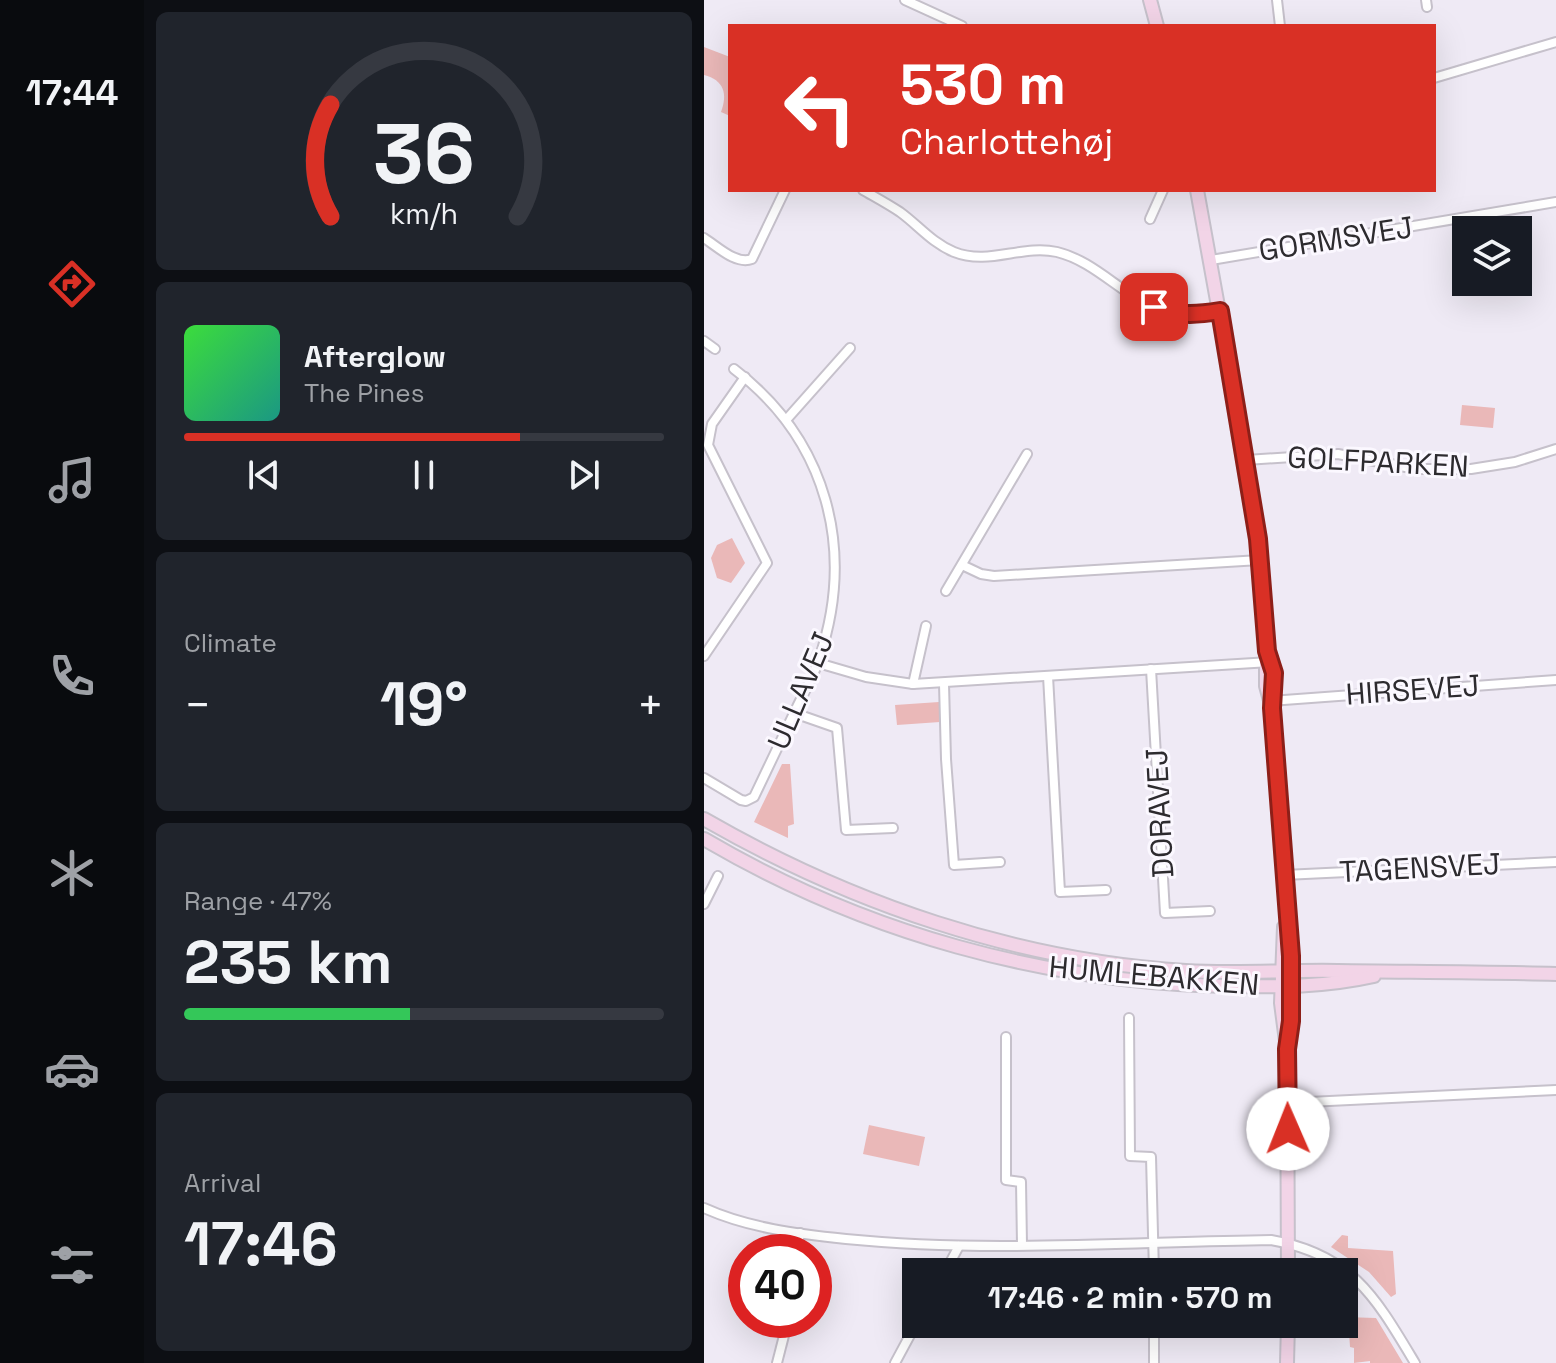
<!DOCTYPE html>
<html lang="en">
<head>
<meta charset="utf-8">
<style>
	body { margin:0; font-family:"Space Grotesk",sans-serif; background:#20242c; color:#f1f3f6; height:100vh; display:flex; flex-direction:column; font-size:30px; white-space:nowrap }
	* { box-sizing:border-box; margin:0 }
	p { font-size:26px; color:#9ea1a6 }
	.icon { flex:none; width:44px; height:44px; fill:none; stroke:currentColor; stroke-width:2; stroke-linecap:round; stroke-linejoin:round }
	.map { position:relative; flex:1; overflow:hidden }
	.details { display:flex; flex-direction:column; gap:12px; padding:12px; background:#0d0f14; width:560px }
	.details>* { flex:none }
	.banner { position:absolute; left:24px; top:24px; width:708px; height:168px; border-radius:0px; box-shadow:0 8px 32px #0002; background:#d93025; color:#fff; overflow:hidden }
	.fabs { position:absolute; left:748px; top:216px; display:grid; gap:16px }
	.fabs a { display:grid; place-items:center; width:80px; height:80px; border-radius:0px; background:#171b24; box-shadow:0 8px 32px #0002; font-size:40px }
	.speed { position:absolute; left:24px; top:1234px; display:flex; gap:16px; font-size:40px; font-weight:700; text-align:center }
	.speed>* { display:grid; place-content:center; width:104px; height:104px; border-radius:50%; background:#171b24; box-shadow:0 8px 32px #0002; line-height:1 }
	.speed .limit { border:12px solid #d22; background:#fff; color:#111 }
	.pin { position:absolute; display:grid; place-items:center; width:68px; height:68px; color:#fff; margin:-34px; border-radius:16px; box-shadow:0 4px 12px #0006 }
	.me { position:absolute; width:88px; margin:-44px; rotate:359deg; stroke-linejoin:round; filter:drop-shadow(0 0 6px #0008) }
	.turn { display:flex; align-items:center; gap:28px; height:168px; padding:0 40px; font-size:36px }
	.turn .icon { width:104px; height:104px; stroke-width:2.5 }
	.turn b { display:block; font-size:56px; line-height:68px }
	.big { font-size:60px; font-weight:800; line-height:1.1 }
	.details .tile { flex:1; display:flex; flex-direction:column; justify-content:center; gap:12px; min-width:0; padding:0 28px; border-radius:12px; background:#20242c }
	.details .dial { align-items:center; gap:0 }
	.dial svg { height:208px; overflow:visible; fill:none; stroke:#363941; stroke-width:7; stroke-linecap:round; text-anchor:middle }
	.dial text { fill:#f1f3f6; stroke:none }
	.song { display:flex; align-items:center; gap:24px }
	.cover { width:96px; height:96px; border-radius:12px; background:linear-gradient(135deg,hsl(120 70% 55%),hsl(170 70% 35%)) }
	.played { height:8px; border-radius:4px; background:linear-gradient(90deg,#d93025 70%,#363941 70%) }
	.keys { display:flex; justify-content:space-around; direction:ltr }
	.heat { display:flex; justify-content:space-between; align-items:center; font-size:44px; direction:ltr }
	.charge { height:12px; border-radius:6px; background:linear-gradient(90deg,#34c759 47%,#363941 0) }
	.trip { position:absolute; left:198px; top:1258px; width:456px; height:80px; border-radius:0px; background:#171b24; box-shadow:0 8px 32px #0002; font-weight:800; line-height:80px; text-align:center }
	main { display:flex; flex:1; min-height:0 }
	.menu { display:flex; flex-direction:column; width:144px; justify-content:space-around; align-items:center; background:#090b0e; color:#9ea1a6 }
	.menu .icon { width:56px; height:56px }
	.menu .selected { color:#d93025 }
	.menu b { font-size:36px; color:#f1f3f6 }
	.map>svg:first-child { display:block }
</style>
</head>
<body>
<main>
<nav class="menu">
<b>17:44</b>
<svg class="icon selected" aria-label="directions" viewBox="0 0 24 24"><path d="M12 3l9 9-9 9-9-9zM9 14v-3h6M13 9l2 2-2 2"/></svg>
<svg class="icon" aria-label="music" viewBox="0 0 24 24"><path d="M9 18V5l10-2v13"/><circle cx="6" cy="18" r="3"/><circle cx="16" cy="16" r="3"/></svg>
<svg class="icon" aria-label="phone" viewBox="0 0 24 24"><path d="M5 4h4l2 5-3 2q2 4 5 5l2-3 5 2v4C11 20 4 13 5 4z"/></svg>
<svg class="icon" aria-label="climate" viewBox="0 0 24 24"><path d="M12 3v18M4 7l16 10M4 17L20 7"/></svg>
<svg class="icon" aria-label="car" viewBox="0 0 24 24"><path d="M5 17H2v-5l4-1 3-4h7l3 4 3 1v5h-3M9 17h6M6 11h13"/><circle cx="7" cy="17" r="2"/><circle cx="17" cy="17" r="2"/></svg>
<svg class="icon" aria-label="filters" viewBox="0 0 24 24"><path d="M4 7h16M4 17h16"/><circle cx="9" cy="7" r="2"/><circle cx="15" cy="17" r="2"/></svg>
</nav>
<section class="details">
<div class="tile dial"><svg viewBox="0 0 100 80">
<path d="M14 69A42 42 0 1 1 86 69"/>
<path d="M14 69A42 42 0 0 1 14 26" stroke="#d93025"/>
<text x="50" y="56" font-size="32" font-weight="700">36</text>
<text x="50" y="72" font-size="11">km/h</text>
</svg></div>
<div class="tile">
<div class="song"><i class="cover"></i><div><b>Afterglow</b><p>The Pines</p></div></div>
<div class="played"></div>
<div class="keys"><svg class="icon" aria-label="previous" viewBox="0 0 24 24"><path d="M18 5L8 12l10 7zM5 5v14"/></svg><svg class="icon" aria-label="pause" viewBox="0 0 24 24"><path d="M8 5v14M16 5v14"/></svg><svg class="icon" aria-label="next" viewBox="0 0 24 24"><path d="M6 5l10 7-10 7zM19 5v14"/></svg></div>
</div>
<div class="tile"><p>Climate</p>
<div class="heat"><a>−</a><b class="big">19°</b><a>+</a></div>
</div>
<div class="tile"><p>Range · 47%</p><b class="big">235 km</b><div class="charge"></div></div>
<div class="tile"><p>Arrival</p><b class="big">17:46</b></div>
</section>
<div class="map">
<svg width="852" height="1363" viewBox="0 0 852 1363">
	<rect width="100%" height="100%" fill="#efeaf5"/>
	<g fill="#eab8b8">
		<path d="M 0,47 L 26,57 L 26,116 L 17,112 C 24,94 20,80 0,75 Z"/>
		<polygon points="758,405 791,408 789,428 756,425"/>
		<polygon points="28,538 41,563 27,583 13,578 7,558 13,545"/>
		<polygon points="235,702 236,722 193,725 191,705"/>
		<polygon points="78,764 86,764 90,824 84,826 84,838 50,822"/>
		<polygon points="165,1125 221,1137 215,1166 159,1154"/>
		<polygon points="638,1235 644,1236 644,1248 689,1251 692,1294 687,1297 665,1272 627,1247"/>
		<polygon points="640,1317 672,1318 699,1363 666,1363 666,1361 650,1363 650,1348 646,1347 645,1332 630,1331 630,1324 640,1324"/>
	</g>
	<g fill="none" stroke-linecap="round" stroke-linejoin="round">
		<defs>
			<g id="street">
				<polyline points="201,0 258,26"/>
				<polyline points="573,0 576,26"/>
				<polyline points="722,0 723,7"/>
				<polyline points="730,78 852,42"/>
				<path d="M 159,190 C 171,197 184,204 196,212 C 214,225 228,243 250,252 C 285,266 318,244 353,252 C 395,262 425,304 467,313 C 483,317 500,314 516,311"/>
				<polyline points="446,219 459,190"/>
				<path d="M 0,238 C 14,247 32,265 48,259 L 81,190"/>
				<polyline points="507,260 852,202"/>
				<polyline points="0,341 11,349"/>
				<polyline points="82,420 146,348"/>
				<polyline points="542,460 634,454 712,469 767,469 811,462 852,449"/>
				<polyline points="258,565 277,574 290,576 556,560"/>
				<polyline points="242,591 323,454"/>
				<polyline points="0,656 63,563 4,445 8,424 41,377"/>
				<polyline points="114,663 162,677 209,684 566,662"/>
				<polyline points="447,669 461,913 506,911"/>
				<polyline points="344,676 356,892 402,890"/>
				<polyline points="209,684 222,626"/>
				<polyline points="240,684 242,759 250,865 296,862"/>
				<polyline points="566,701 852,680"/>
				<polyline points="90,713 133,728 142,830 189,828"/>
				<path d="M 0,778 L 37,800 L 42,801 L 50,797 C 64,768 78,738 92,709 C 100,692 110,676 115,659 C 152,549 123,440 30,369"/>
				<polyline points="580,875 852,862"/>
				<polyline points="0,904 14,876"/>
				<polyline points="425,1018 426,1156 447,1157 450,1272"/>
				<polyline points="302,1037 302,1180 317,1182 318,1245"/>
				<polyline points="584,1103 852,1090"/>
				<path d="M 0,1208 C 44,1228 94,1234 142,1239 C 283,1253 425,1242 567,1240 C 648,1254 672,1298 711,1363"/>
				<polyline points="93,1252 96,1233"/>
				<polyline points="241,1272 255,1246"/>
				<polyline points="73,1363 84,1320"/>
				<polyline points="191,1363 212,1324"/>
				<polyline points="450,1363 450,1324"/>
			</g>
			<g id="secondary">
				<polyline points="446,0 453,26"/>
				<polyline points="493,190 547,489 562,625 562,686 568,708"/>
				<polyline points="568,701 587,956 587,1021 583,1049"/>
				<path d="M 0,819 C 146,903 313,961 482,971 C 533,974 583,970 634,971 C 706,972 779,972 852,974"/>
				<path d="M 0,839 C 160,933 340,983 525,986 C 575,987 621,987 670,976"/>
				<polyline points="580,927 577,1003 583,1049 584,1272"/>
				<polyline points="583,1363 584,1324"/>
			</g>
		</defs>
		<use href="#street" stroke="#c6c1cb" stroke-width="12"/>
		<use href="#secondary" stroke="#c6c1cb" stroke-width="16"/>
		<use href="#street" stroke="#fff" stroke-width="8"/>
		<use href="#secondary" stroke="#f2d4e7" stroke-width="12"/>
	</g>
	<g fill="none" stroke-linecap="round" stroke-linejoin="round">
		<defs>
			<path id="route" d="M 450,307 C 473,316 492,315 516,311 L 554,539 L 563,651 L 570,673 L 568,708 L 587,956 L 587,1021 L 583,1049 L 584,1129"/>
		</defs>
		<use href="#route" stroke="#8d1f18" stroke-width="20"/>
		<use href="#route" stroke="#d93025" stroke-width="14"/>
	</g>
	<g text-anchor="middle" stroke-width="6" stroke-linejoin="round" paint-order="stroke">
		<g font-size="30" fill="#2d2b2f" stroke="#fbf8ff">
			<text transform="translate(632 239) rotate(-9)" y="10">GORMSVEJ</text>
			<text transform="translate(674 462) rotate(3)" y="10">GOLFPARKEN</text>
			<text transform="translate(709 690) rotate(-4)" y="10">HIRSEVEJ</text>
			<text transform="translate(97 691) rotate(-67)" y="10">ULLAVEJ</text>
			<text transform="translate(456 813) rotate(-93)" y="10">DORAVEJ</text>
			<text transform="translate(716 868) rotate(-3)" y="10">TAGENSVEJ</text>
			<text transform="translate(450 976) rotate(5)" y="10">HUMLEBAKKEN</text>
		</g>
	</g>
</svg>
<div class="fabs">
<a><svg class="icon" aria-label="layers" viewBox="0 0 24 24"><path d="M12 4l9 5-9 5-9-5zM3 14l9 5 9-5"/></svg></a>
</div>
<div class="speed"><div class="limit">40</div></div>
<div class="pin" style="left:450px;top:307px;background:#d93025"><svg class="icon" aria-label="arrive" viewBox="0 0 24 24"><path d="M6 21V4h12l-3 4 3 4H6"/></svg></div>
<svg class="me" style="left:584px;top:1129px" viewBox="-20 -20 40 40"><circle r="19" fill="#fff"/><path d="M0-13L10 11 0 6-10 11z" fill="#d93025"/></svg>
<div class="trip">17:46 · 2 min · 570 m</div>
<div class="banner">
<div class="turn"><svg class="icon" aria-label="left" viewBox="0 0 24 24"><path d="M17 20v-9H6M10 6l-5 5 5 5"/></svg><div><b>530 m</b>Charlottehøj</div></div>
</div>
</div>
</main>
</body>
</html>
